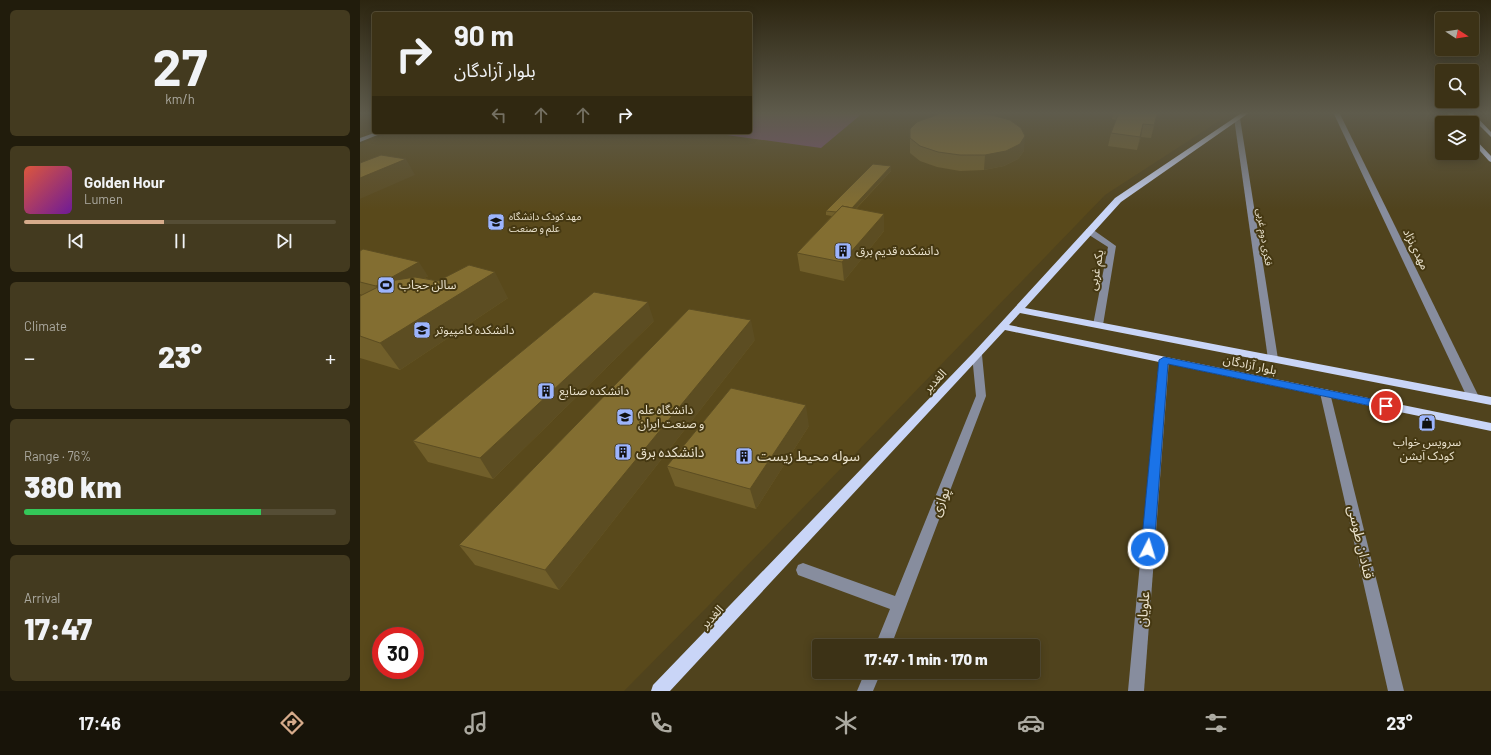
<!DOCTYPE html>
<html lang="en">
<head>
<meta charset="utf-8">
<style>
	body { margin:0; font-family:Barlow,"Noto Sans Arabic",sans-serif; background:#433a1f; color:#f1f3f6; height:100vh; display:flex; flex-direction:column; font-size:15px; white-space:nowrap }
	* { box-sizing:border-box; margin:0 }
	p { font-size:13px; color:#acaaa1 }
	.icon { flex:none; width:22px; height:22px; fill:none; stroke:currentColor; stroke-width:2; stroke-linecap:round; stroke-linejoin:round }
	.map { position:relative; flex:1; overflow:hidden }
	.drawer { display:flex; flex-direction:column; gap:10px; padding:10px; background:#211c0c; width:360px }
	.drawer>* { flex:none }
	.banner { position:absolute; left:12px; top:12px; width:380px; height:122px; border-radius:4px; box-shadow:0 2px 10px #0003,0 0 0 1px #554d35; background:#3c3216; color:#f1f3f6; overflow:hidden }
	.needle { width:26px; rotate:102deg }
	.buttons { position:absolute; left:1075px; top:12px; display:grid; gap:8px }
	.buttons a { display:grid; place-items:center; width:44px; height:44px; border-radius:4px; background:#3c3216; box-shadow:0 2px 10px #0003,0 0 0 1px #554d35; font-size:20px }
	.speed { position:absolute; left:12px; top:627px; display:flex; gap:8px; font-size:20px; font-weight:700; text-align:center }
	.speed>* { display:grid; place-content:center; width:52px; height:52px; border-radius:50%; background:#3c3216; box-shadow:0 2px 10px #0003,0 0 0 1px #554d35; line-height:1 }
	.speed .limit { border:6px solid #d22; background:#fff; color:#111 }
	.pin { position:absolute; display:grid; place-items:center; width:34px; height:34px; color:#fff; margin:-17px; border:2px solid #fff; border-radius:50%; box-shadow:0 1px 4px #0007 }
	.me { position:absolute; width:44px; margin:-22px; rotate:5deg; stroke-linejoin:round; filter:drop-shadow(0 0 3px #0008) }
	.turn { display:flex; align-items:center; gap:14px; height:84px; padding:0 16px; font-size:18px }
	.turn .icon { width:52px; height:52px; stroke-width:2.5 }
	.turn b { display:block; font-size:28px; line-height:34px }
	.lanes { display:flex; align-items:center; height:38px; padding:0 16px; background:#0003; justify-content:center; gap:20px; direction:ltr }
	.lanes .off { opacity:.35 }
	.big { font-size:30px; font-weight:800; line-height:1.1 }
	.drawer .card { flex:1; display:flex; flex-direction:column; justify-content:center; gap:6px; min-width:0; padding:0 14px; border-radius:6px; background:#433a1f }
	.drawer .dial { align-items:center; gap:0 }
	.dial b { font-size:52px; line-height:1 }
	.song { display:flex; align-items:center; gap:12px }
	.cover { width:48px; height:48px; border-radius:6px; background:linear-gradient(135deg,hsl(10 70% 55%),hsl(280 70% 35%)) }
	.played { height:4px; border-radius:2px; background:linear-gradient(90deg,#d6ab8b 45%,#554d35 45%) }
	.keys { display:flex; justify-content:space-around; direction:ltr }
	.heat { display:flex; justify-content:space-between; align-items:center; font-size:22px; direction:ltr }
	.charge { height:6px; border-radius:3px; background:linear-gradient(90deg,#34c759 76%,#554d35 0) }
	.trip { position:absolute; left:452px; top:639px; width:228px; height:40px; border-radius:4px; background:#3c3216; box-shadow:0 2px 10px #0003,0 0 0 1px #554d35; font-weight:800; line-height:40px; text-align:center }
	.tabs { display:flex; height:64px; justify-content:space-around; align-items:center; background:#181409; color:#acaaa1 }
	.tabs .icon { width:28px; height:28px }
	.tabs .selected { color:#d6ab8b }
	.tabs b { font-size:18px; color:#f1f3f6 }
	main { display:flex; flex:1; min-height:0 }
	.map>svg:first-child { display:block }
</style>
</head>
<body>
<main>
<section class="drawer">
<div class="card dial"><b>27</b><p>km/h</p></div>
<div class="card">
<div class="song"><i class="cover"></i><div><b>Golden Hour</b><p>Lumen</p></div></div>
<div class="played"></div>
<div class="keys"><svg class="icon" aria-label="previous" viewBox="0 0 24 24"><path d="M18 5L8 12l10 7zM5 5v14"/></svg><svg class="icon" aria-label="pause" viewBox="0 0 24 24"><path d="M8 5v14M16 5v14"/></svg><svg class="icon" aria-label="next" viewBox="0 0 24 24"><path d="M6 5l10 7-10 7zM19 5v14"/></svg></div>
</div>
<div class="card"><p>Climate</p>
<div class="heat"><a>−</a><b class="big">23°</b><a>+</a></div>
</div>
<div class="card"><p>Range · 76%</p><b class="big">380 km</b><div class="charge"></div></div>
<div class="card"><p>Arrival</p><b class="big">17:47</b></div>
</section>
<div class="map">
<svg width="1131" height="691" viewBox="0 0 1131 691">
	<rect width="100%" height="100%" fill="#50431d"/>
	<path fill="#59491b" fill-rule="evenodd" d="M 390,112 L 873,112 L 745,195 L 350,604 L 264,691 L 0,691 L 0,144 L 32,132 L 390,132 ZM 21,636 L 55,636 L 55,670 L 21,670 Z"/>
	<polygon fill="#795075" points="390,112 504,112 461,148 345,132 390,132"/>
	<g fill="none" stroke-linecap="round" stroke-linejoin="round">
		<g fill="#878d9e" fill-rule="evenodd">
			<polygon points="973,112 979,112 1119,397 1117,400 1109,400 1107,397"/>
			<polygon points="877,116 880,118 918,359 913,362 908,359 874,118"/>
			<polygon points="17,132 25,132 0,142 0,138"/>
			<polygon points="726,229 732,229 756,246 743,325 738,328 733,325 748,247 726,233"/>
			<polygon points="617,352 622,355 626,396 531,646 515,646 530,609 438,575 436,570 438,565 443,563 535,596 616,396 612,355"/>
			<polygon points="804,357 809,360 784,691 768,691 799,360"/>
			<polygon points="965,389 969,390 970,393 1044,691 1028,691 960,393 961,390"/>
			<polygon points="505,672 521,672 513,691 497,691"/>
		</g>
		<g fill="#c9d5f7" fill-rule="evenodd">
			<polygon points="883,112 890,112 761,202 665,308 1131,397 1131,405 660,313 649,325 1131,423 1131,431 645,330 310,691 291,691 293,685 613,353 755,198"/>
			<polygon points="1086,112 1092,112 1102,123 1096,123"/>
			<polygon points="1106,112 1112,112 1131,132 1131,137"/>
			<polygon points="1112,136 1131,156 1131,162 1129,161 1112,142"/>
		</g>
	</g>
	<g fill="#715f2a">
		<polygon points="753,112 798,112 791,138 781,137 777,150 748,146 751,133 756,120 752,119"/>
		<polygon points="550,129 664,151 658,159 644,166 624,170 600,171 577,167 560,161 550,153"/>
		<polygon points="531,166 531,171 496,209 524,214 524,231 484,281 440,271 437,253 472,216 466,215 466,211"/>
		<polygon points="0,251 68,276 64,278 148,298 40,370 0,358 0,296 2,295 0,294"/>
		<polygon points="294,321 133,479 68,462 53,441"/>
		<polygon points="395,340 199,590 115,565 99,545"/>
		<polygon points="449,426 396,509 315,486 307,466"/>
	</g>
	<g fill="#5c4d22">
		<polygon points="798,112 791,138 794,125"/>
		<polygon points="783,124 781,137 777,150"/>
		<polygon points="665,136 664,151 658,159 644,166 624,170 625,155"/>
		<polygon points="46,159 55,175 0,199 0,178"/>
		<polygon points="531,166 531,171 487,218 486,214"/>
		<polygon points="524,214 524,231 484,281 482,262"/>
		<polygon points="59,262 68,276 26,300 16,286"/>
		<polygon points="135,272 148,298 40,370 20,343"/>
		<polygon points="288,302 294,321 133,479 120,458"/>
		<polygon points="391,320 395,340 199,590 185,570"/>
		<polygon points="446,405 449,426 396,509 390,489"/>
	</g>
	<g fill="#836e31" stroke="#5c4d22">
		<polygon points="584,112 604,112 632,115 650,120 661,128 665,136 660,144 646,151 625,155 600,155 578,152 560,146 550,138 550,129 557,122"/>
		<polygon points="759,112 798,112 794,125 783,124 780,137 751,133"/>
		<polygon points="21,155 46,159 0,178 0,163"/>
		<polygon points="513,164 531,166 492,208 482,206 476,212 466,211"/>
		<polygon points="482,206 524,214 482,262 437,253"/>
		<polygon points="3,249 59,262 16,286 0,282 0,251"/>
		<polygon points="109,265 135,272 20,343 0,336 0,296 30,281 55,277 78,281"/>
		<polygon points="234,292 288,302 120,458 53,441"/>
		<polygon points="329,309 391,320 185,570 99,545"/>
		<polygon points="371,388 446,405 390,489 307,466"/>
	</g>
	<linearGradient id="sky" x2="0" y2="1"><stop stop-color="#2c2510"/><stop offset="0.54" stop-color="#5e5b4c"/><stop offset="1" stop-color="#5e5b4c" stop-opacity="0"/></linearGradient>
	<rect width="1131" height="209" fill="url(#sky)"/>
	<polygon fill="#1a73e8" stroke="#114b97" points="804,357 1026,402 1029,403 1031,406 1029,408 1026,409 808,364 794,549 792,553 788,555 783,553 781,549 799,360"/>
	<defs>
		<symbol id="school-square" viewBox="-11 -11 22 22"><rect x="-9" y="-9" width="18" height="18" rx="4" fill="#9cb4fd" stroke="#453812"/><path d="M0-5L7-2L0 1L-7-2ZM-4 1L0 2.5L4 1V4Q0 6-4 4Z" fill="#111"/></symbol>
		<symbol id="building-square" viewBox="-11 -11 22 22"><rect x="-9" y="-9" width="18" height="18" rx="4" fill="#9cb4fd" stroke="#453812"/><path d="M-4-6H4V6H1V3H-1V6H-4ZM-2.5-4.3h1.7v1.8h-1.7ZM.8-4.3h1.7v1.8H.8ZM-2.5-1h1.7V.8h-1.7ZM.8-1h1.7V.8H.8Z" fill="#111"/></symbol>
		<symbol id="stadium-square" viewBox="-11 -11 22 22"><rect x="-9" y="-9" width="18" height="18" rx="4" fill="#9cb4fd" stroke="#453812"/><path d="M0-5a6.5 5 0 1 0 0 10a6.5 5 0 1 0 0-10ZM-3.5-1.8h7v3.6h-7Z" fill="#111"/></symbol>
		<symbol id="university-square" viewBox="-11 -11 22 22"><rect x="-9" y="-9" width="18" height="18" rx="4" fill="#9cb4fd" stroke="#453812"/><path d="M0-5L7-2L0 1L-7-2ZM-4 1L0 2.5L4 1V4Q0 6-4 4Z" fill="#111"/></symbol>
		<symbol id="shop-square" viewBox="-11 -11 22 22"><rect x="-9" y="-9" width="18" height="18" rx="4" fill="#9cb4fd" stroke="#453812"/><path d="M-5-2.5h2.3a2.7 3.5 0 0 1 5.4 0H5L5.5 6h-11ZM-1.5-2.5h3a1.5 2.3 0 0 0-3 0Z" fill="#111"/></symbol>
	</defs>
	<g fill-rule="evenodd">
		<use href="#school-square" x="126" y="212" width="20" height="20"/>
		<use href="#building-square" x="473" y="241" width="20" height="20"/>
		<use href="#stadium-square" x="16" y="275" width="20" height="20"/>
		<use href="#university-square" x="52" y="320" width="20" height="20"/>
		<use href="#building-square" x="176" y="381" width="20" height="20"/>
		<use href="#university-square" x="255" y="407" width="20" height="20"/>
		<use href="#shop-square" x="1057" y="413" width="20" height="20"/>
		<use href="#building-square" x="253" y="442" width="20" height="20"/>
		<use href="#building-square" x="374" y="446" width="20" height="20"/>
	</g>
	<g text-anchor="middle" stroke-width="4" stroke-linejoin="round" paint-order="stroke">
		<g font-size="10" fill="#e9e1cc" stroke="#453812" text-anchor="start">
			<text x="149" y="220">مهد کودک دانشگاه<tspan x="149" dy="12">علم و صنعت</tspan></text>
		</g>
		<g font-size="10" fill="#e9e1cc" stroke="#453812">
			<text transform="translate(905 237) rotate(81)" y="4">فکری دوم غربی</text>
		</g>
		<g font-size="12" fill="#e9e1cc" stroke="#453812">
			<text transform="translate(1056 249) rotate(64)" y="4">مهدی‌نژاد</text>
			<text transform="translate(736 270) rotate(-80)" y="4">یکم غربی</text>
			<text transform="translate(890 365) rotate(12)" y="4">بلوار آزادگان</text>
			<text transform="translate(575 381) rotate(-47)" y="4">الغدیر</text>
			<text transform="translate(352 617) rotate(-47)" y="4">الغدیر</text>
		</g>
		<g font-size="12" fill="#e9e1cc" stroke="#453812" text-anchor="start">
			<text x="496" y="255">دانشکده قدیم برق</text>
			<text x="39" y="289">سالن حجاب</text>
			<text x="75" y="334">دانشکده کامپیوتر</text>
			<text x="199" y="395">دانشکده صنایع</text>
			<text x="278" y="414">دانشگاه علم<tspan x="278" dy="14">و صنعت ایران</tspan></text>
			<text x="1067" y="446" text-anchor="middle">سرویس خواب<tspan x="1067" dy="14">کودک آیشن</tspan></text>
		</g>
		<g font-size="14" fill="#e9e1cc" stroke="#453812" text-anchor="start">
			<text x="276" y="457">دانشکده برق</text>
			<text x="397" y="461">سوله محیط زیست</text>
		</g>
		<g font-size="14" fill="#e9e1cc" stroke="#453812">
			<text transform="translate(580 502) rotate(-69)" y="5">پوازی</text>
			<text transform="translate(1001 542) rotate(77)" y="5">قنادان طوسی</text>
			<text transform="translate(783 609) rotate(-85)" y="5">علویان</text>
		</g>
	</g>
</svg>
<div class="buttons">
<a><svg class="needle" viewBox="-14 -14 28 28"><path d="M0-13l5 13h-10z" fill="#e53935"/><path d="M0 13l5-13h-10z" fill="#acaaa1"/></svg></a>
<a><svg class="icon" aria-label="search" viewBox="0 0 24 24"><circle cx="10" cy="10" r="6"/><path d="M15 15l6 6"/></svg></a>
<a><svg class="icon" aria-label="layers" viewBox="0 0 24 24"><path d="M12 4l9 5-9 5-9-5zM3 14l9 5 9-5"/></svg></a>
</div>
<div class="speed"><div class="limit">30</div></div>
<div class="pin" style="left:1026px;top:406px;background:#d93025"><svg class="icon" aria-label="arrive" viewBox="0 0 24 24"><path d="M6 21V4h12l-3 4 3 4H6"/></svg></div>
<svg class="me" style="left:788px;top:549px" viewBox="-20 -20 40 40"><circle r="17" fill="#1a73e8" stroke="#fff" stroke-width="3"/><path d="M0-11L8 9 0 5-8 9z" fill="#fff"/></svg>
<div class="trip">17:47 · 1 min · 170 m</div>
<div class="banner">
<div class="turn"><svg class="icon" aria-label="right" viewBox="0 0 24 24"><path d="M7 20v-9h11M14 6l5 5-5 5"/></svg><div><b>90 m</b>بلوار آزادگان</div></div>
<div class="lanes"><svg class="icon off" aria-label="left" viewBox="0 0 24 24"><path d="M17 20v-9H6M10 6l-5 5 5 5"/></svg><svg class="icon off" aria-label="ahead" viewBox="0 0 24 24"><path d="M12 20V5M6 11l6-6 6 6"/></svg><svg class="icon off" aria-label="ahead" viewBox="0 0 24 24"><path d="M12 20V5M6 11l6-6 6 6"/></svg><svg class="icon" aria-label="right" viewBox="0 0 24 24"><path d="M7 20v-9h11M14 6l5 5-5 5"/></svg></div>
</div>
</div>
</main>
<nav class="tabs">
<b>17:46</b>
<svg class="icon selected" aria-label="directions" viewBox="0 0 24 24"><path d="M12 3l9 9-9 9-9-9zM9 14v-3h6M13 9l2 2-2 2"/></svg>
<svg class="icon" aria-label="music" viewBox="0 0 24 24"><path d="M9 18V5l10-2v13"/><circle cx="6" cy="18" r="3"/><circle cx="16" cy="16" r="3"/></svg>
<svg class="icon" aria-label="phone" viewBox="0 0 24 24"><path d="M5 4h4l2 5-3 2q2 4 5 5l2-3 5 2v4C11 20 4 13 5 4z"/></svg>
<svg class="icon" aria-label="climate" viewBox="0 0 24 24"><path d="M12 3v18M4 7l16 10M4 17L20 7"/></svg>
<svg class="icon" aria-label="car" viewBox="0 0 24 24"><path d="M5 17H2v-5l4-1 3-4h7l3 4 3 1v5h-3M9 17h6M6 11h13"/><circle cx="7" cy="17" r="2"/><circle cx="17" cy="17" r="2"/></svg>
<svg class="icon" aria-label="filters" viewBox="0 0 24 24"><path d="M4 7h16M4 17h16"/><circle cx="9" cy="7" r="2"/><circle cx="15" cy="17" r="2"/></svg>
<b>23°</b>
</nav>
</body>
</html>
